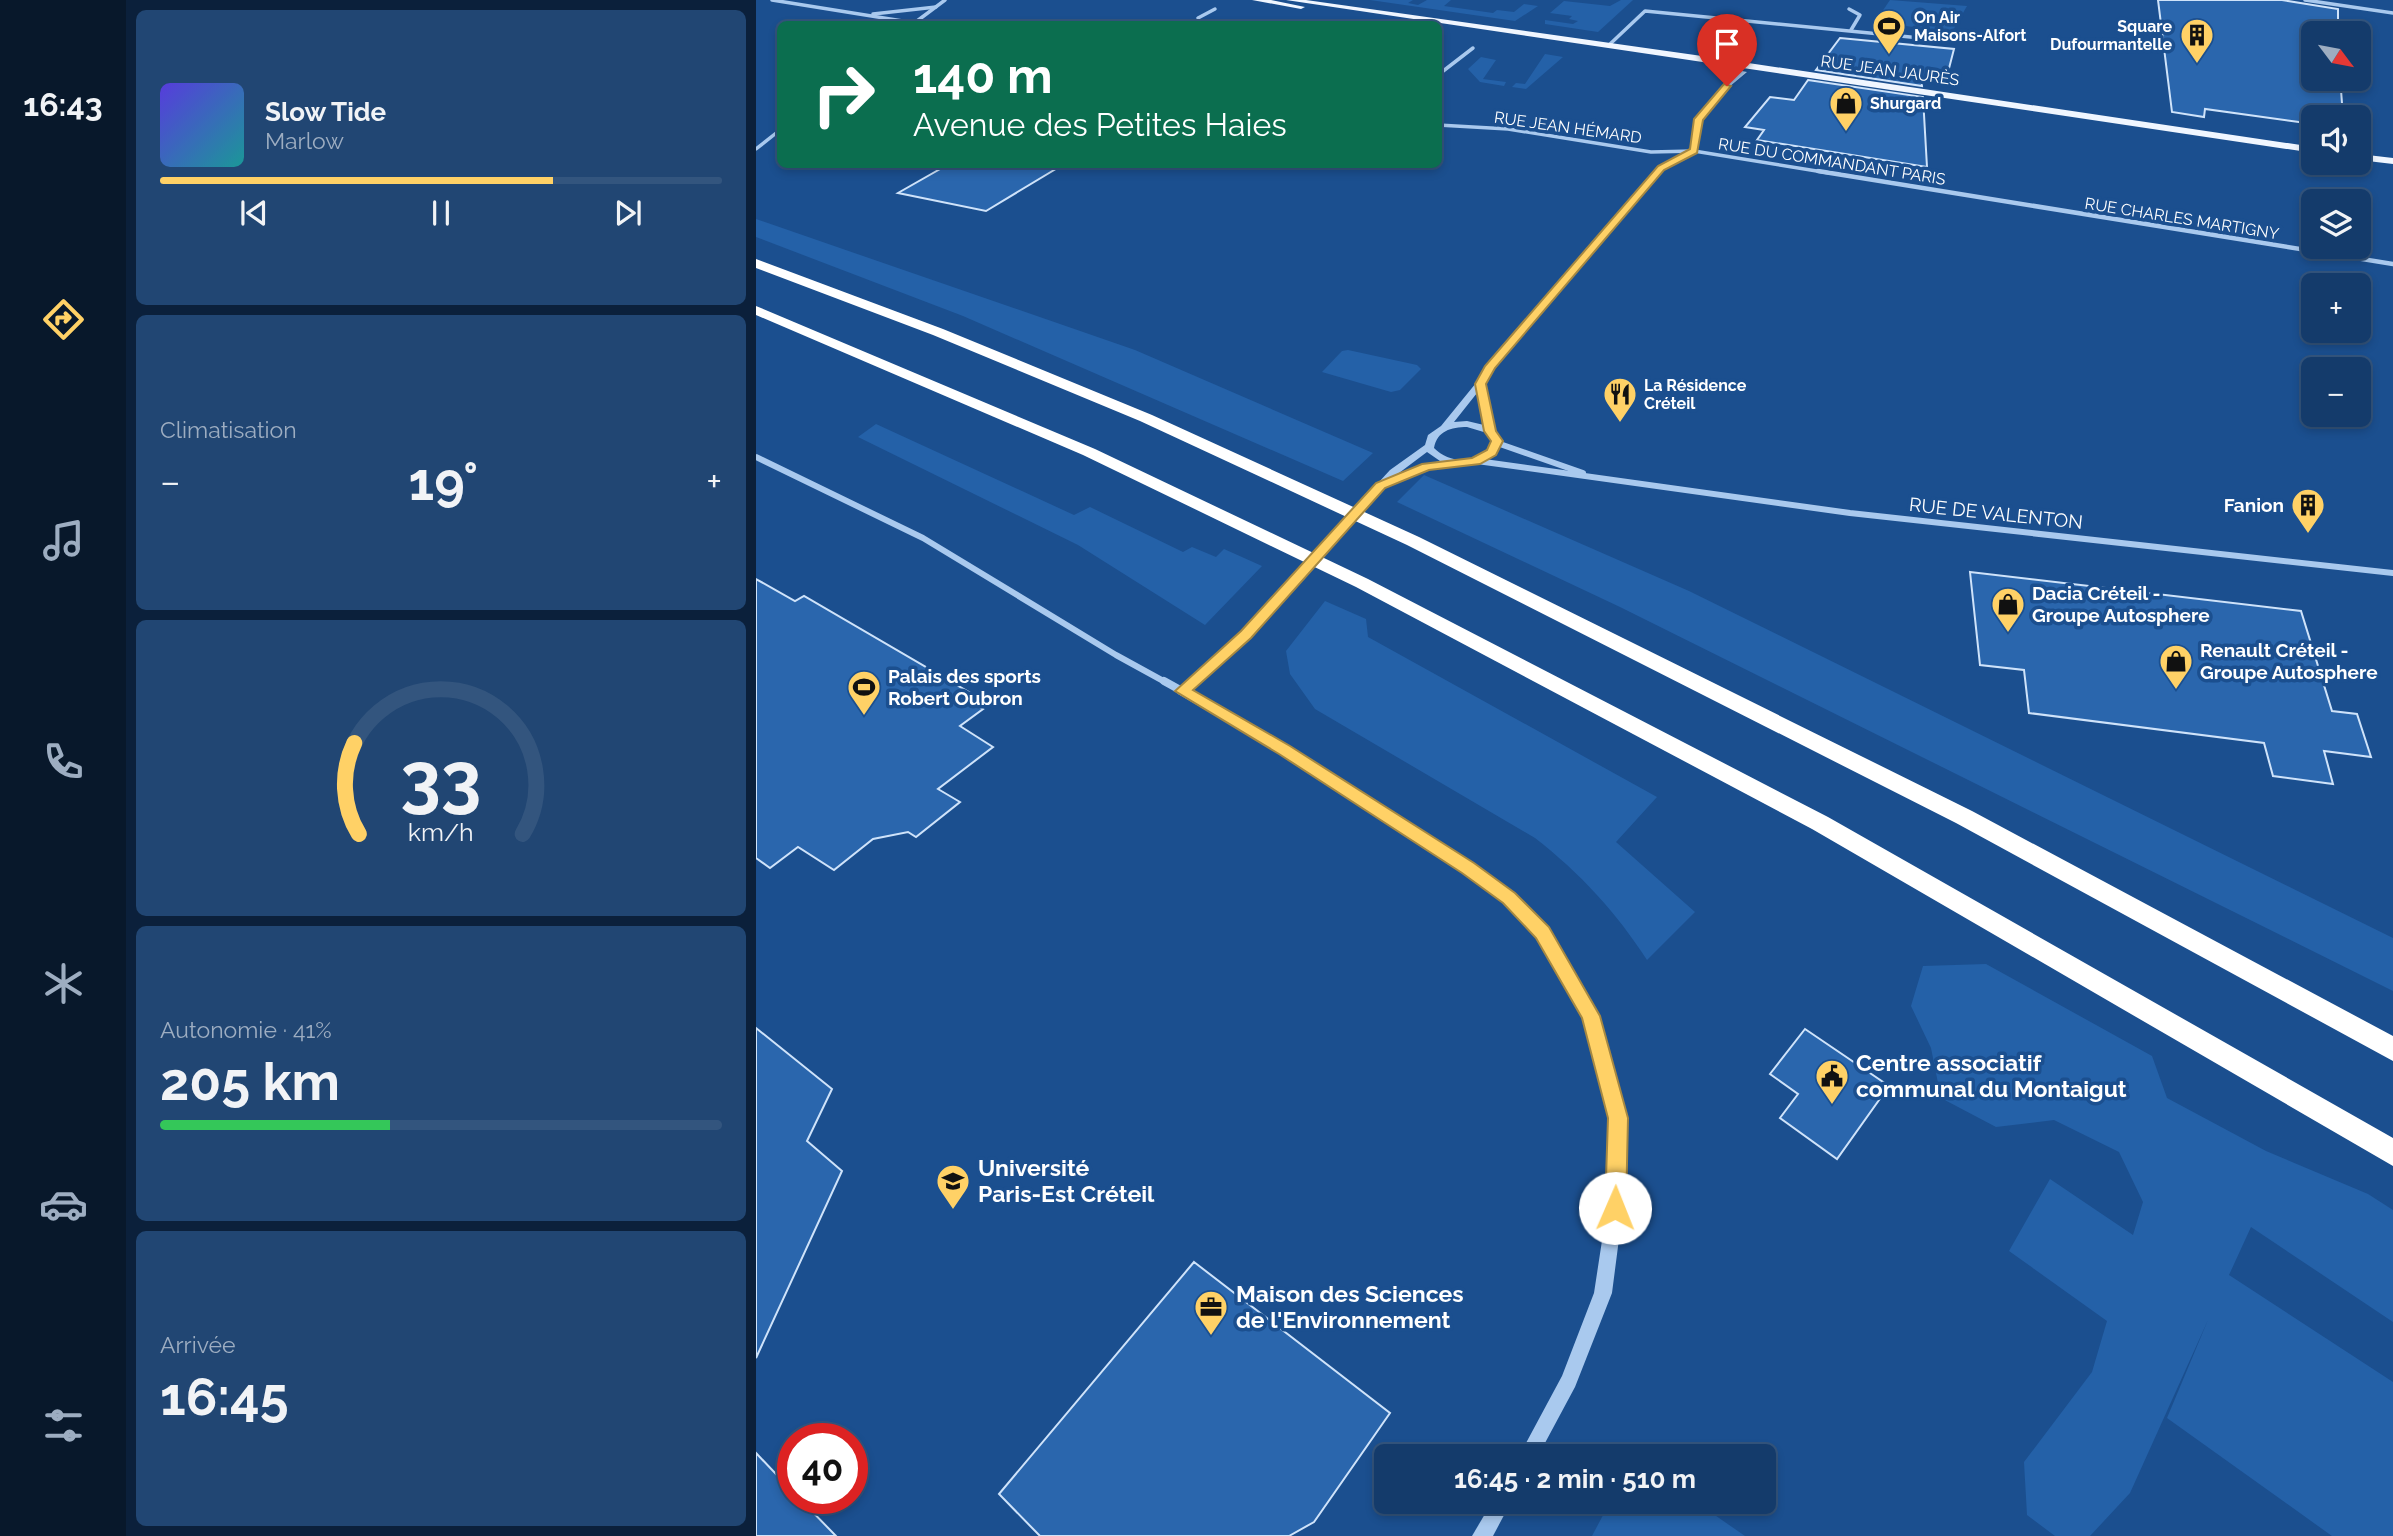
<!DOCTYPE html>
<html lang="fr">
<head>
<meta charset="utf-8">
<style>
	body { margin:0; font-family:Raleway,sans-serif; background:#214673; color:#f1f3f6; height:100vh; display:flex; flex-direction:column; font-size:26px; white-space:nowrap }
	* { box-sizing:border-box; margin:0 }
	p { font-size:23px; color:#9dadc1 }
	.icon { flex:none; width:38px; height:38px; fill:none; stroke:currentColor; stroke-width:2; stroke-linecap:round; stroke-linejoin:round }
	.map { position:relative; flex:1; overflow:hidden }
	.sheet { display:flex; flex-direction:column; gap:10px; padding:10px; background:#0b203b; width:630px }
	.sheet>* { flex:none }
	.banner { position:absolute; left:21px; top:21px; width:665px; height:147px; border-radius:10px; box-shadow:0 4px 10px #0003,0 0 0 2px #33557e; background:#0b6e4f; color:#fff; overflow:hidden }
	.needle { width:46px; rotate:122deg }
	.buttons { position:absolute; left:1545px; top:21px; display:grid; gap:14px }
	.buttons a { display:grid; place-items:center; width:70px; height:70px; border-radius:10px; background:#143b6b; box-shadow:0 4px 10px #0003,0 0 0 2px #33557e; font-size:35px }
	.speed { position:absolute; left:21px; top:1423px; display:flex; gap:14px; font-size:35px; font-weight:700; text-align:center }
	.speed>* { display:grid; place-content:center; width:91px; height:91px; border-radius:50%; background:#143b6b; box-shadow:0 4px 10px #0003,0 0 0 2px #33557e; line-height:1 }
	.speed .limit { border:10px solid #d22; background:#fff; color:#111 }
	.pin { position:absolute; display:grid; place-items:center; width:60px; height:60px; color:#fff; margin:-72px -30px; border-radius:50% 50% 50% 0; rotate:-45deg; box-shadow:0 0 7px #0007 }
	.pin .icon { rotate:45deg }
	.me { position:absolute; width:77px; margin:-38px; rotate:1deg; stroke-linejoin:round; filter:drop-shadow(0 0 5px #0008) }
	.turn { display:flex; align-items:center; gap:24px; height:147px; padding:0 21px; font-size:32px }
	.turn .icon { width:91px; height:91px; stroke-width:2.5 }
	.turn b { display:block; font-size:49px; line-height:60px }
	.big { font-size:52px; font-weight:700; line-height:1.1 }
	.sheet .widget { flex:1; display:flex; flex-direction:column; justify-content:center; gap:10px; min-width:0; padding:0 24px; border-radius:10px; background:#214673 }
	.sheet .dial { align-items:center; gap:0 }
	.dial svg { height:182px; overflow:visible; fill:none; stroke:#33557e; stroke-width:7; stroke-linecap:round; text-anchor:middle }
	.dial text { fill:#f1f3f6; stroke:none }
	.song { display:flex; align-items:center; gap:21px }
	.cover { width:84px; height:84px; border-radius:10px; background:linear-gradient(135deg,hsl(250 70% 55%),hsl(180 70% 35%)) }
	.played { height:7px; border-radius:4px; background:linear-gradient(90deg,#ffd166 70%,#33557e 70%) }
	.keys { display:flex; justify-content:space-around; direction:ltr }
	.heat { display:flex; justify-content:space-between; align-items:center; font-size:38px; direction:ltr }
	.charge { height:10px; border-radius:5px; background:linear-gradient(90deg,#34c759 41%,#33557e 0) }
	.trip { position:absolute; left:618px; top:1444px; width:402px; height:70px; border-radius:10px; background:#143b6b; box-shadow:0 4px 10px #0003,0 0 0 2px #33557e; font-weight:700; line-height:70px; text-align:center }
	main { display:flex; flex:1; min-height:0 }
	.dock { display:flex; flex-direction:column; width:126px; justify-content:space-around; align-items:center; background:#08182b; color:#9dadc1 }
	.dock .icon { width:49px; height:49px }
	.dock .on { color:#ffd166 }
	.dock b { font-size:32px; color:#f1f3f6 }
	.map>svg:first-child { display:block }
</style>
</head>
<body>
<main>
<nav class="dock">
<b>16:43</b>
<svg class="icon on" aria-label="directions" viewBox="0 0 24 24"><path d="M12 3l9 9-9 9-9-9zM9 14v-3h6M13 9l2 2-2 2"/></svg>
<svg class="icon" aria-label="music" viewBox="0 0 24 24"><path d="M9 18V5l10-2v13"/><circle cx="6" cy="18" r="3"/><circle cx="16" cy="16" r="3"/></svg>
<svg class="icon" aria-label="phone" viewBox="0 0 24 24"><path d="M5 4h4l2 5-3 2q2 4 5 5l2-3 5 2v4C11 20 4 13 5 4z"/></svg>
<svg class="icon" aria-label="climate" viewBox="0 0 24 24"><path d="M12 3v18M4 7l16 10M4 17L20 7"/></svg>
<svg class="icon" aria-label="car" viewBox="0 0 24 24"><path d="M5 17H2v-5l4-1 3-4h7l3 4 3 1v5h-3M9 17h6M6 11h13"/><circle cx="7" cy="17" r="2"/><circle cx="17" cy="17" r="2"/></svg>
<svg class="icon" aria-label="filters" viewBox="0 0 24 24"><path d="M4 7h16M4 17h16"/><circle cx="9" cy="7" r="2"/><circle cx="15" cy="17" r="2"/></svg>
</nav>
<section class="sheet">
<div class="widget">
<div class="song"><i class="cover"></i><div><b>Slow Tide</b><p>Marlow</p></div></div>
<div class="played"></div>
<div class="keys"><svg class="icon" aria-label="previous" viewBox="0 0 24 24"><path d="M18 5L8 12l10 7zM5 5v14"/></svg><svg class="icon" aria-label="pause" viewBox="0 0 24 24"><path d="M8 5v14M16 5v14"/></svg><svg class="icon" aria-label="next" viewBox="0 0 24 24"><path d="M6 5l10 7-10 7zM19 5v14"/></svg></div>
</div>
<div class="widget"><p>Climatisation</p>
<div class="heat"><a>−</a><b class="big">19°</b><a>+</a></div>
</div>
<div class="widget dial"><svg viewBox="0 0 100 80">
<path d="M14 69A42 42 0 1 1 86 69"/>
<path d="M14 69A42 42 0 0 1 12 29" stroke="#ffd166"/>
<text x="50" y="56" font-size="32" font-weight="700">33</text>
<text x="50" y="72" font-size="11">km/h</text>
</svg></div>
<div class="widget"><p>Autonomie · 41%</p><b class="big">205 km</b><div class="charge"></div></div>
<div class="widget"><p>Arrivée</p><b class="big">16:45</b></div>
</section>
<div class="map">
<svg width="1637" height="1536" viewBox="0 0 1637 1536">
	<rect width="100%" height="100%" fill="#1b4f8f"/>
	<g fill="#2461a8">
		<polygon points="614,0 657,0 652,3 662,5 671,0 695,0 688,6 737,13 741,10 758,12 768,4 782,6 759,21"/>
		<polygon points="865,0 877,0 842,32 789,24 789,20 817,24 822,21 813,19 816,16 794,13 808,1 854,6"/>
		<polygon points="1134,0 1211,6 1196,32 1119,22"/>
		<polygon points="789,54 807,57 770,89 756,87 760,83 769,84"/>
		<polygon points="725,57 740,60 727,79 750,82 748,86 724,82 712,69"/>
		<polygon points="0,219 379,350 617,453 587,481 207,316 0,237"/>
		<polygon points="592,350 661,365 665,369 644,390 635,392 566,372 586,351"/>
		<polygon points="120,424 318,515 334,507 427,552 436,547 460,557 468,549 506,566 449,625 322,545 102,437"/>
		<polygon points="668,475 933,591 1637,938 1637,991 864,607 641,502"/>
		<path d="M 569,601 L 610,619 L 612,637 L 901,797 L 860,842 L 939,912 L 891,960 C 860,912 824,873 779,838 L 559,709 L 534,674 L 530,651 Z"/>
		<polygon points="1230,964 1396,1056 1411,1098 1510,1151 1612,1194 1637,1210 1637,1322 1495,1227 1473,1275 1637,1382 1637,1536 1576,1536 1411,1418 1452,1320 1374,1493 1334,1536 1299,1536 1271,1515 1268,1462 1336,1372 1351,1321 1253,1251 1294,1179 1377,1235 1387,1202 1363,1152 1298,1120 1240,1127 1185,1098 1175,1048 1155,1006 1167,966"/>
		<polygon points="854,1502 940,1502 989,1536 836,1536"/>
	</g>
	<g fill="#2a66ad" stroke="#cfe3fa" stroke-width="2">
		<polygon points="1402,0 1526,0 1582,9 1582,33 1558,33 1558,87 1585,90 1587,117 1558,117 1558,124 1449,109 1448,117 1416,112"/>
		<polygon points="1084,38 1198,49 1190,80 1165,77 1166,86 1060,70"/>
		<polygon points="1052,80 1167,97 1171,167 1001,140 1008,130 989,127 1014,97 1038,100"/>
		<polygon points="193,164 308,164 230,211 142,193"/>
		<polygon points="1214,572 1545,611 1576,711 1601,714 1615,757 1568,751 1577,784 1517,776 1508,743 1273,713 1268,670 1224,665"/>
		<polygon points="0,579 39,601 48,596 216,694 210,699 227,709 204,726 237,747 182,789 204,802 160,837 152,832 117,839 78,870 42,847 14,868 0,858"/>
		<polygon points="0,1028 76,1089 51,1141 86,1171 0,1358"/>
		<polygon points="1049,1029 1133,1086 1081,1159 1024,1118 1042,1094 1014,1074"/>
		<polygon points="438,1262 634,1413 558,1522 533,1536 284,1536 243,1494"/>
		<polygon points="0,1453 37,1492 37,1498 43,1498 80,1536 0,1536"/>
	</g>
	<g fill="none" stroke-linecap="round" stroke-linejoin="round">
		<g stroke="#a9c9ee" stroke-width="3.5">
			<polyline points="16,0 159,23"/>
			<polyline points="1549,0 1637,13"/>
			<polyline points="1093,9 1104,15 1095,30"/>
			<polyline points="117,14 180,7"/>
			<polyline points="442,18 459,9"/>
			<polyline points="157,24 189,0"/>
			<polyline points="853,45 889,11 1195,41"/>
			<polyline points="682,75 717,48"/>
			<polyline points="682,125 752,129 895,152 938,151 1073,173"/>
			<polyline points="0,149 24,130"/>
		</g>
		<polyline stroke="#a9c9ee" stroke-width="4.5" points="1062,171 1637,264"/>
		<g stroke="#a9c9ee" stroke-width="6">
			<polyline points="741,443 827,473"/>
			<polyline points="0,457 167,538 360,655 411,683"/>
			<polyline points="721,461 1094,513 1637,573"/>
		</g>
		<polyline stroke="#a9c9ee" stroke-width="8" points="408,681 426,691"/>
		<g fill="#a9c9ee" fill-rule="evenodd">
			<path d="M 986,71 L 991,72 L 973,87 L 946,119 L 940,152 L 907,169 L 738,368 L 728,384 L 739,431 L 746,441 L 740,452 L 733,459 L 724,463 L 710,466 L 695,464 L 673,469 L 631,485 L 494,637 L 434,690 L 532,747 L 717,864 L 758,894 L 792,928 L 842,1016 L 869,1118 L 867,1208 L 856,1293 L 819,1387 L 782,1456 L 763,1456 L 806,1376 L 838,1293 L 851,1208 L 853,1118 L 828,1017 L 782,936 L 748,902 L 707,872 L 524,753 L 422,694 L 420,691 L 486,631 L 634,470 L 669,445 L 672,435 L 685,426 L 720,383 L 731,365 L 903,167 L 935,150 L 940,119 L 969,85 ZM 721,393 L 728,425 L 711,421 L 698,422 ZM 711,427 L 731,433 L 736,441 C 725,465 695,465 678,448 C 681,431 695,427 711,427 ZM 671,452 L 684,461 L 667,465 L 639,476 Z"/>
			<polygon points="736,1502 755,1502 737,1536 716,1536"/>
		</g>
		<g fill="#f0f6ff" fill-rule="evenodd">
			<polygon points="496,0 515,0 549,7 545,9"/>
			<polygon points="530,0 550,0 939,55 1558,147 1558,153"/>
			<polygon points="1603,154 1637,158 1637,164 1603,160"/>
		</g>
		<g fill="#fff" fill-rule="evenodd">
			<polygon points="0,259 187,329 396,415 663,537 1216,811 1637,1036 1637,1061 1200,823 651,545 384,421 177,335 0,268"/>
			<polygon points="0,306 339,449 612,579 1072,817 1637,1138 1637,1166 1056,829 600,587 327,455 0,315"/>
		</g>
	</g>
	<polygon fill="#ffd166" stroke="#a68842" stroke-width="2" points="968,84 975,86 947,120 941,153 908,170 739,368 730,384 740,431 747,441 740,455 724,464 673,470 629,488 495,638 437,690 534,746 718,863 759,893 793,927 844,1016 872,1118 870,1208 867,1215 859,1218 852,1215 849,1208 852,1118 826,1018 780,938 747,903 706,873 523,754 419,691 485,631 620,483 666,464 716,458 731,450 735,441 728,431 719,384 729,366 902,166 934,149 938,119"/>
	<defs>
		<symbol id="stadium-pin" viewBox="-11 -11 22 30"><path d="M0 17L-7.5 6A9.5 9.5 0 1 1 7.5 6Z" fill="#ffd166" stroke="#1b4f8f"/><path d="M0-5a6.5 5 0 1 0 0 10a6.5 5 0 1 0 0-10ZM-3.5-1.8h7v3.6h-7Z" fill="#111"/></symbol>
		<symbol id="building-pin" viewBox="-11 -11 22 30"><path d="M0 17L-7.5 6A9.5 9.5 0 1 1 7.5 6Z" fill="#ffd166" stroke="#1b4f8f"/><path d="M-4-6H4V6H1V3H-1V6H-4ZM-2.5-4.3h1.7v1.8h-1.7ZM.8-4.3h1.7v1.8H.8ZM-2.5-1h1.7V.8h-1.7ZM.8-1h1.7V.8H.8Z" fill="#111"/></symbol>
		<symbol id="shop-pin" viewBox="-11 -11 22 30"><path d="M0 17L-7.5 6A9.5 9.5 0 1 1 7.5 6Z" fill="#ffd166" stroke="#1b4f8f"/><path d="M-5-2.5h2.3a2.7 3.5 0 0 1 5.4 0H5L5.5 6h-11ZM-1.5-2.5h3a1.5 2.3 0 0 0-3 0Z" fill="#111"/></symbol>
		<symbol id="restaurant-pin" viewBox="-11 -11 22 30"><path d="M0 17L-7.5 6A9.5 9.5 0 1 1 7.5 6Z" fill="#ffd166" stroke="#1b4f8f"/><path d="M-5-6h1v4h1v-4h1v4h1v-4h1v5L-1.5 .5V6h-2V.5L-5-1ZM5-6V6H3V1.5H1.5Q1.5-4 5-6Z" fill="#111"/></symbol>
		<symbol id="civic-pin" viewBox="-11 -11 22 30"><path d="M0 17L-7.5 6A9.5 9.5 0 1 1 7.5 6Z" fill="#ffd166" stroke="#1b4f8f"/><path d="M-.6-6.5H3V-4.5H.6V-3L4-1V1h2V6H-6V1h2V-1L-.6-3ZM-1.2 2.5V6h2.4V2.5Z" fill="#111"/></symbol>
		<symbol id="university-pin" viewBox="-11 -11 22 30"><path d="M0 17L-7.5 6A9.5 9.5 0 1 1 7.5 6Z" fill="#ffd166" stroke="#1b4f8f"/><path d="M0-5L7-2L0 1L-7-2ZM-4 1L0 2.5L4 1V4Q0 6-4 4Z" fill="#111"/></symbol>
		<symbol id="office-pin" viewBox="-11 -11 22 30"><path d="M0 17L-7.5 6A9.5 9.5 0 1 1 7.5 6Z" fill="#ffd166" stroke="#1b4f8f"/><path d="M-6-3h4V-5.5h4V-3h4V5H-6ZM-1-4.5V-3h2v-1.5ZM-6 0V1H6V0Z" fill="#111"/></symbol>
	</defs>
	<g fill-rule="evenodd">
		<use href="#stadium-pin" x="1114" y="7" width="38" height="52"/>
		<use href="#building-pin" x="1422" y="16" width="38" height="52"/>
		<use href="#shop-pin" x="1071" y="84" width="38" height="52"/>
		<use href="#restaurant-pin" x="845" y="375" width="38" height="52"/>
		<use href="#building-pin" x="1533" y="486" width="38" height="52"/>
		<use href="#shop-pin" x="1233" y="585" width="38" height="52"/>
		<use href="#shop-pin" x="1401" y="642" width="38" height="52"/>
		<use href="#stadium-pin" x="89" y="668" width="38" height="52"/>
		<use href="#civic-pin" x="1057" y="1057" width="38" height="52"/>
		<use href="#university-pin" x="178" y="1162" width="38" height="52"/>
		<use href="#office-pin" x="436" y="1288" width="38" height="52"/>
	</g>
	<g text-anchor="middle" stroke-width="7" stroke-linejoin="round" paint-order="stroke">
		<g font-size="16" font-weight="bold" fill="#fff" stroke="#1b4f8f" text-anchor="start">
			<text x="1158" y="23">On Air<tspan x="1158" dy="18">Maisons-Alfort</tspan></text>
			<text x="1416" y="32" text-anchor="end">Square<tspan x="1416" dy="18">Dufourmantelle</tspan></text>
			<text x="1114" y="109">Shurgard</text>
			<text x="888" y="391">La Résidence<tspan x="888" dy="18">Créteil</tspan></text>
		</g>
		<g font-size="16" fill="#fff" stroke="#1b4f8f">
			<text transform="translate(1134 70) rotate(8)" y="6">RUE JEAN JAURÈS</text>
			<text transform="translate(812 127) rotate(8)" y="6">RUE JEAN HÉMARD</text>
			<text transform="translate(1076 161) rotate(9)" y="6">RUE DU COMMANDANT PARIS</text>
			<text transform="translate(1426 218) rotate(9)" y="6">RUE CHARLES MARTIGNY</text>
		</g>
		<g font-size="19" font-weight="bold" fill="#fff" stroke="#1b4f8f" text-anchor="start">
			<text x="1528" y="512" text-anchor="end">Fanion</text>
			<text x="1276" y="600">Dacia Créteil -<tspan x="1276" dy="22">Groupe Autosphere</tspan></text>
			<text x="1444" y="657">Renault Créteil -<tspan x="1444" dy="22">Groupe Autosphere</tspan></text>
			<text x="132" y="683">Palais des sports<tspan x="132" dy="22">Robert Oubron</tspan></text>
		</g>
		<g font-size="19" fill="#fff" stroke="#1b4f8f">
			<text transform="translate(1240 513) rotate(6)" y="7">RUE DE VALENTON</text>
		</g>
		<g font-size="23" font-weight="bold" fill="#fff" stroke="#1b4f8f" text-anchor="start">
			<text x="1100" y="1071">Centre associatif<tspan x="1100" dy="26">communal du Montaigut</tspan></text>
			<text x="222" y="1176">Université<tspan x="222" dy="26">Paris-Est Créteil</tspan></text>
			<text x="480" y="1302">Maison des Sciences<tspan x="480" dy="26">de l'Environnement</tspan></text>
		</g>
	</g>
</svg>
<div class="buttons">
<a><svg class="needle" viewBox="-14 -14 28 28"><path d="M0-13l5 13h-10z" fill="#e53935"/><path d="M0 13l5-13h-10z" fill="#9dadc1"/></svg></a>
<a><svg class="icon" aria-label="sound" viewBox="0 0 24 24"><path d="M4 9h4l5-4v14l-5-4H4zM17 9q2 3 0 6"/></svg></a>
<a><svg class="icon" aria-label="layers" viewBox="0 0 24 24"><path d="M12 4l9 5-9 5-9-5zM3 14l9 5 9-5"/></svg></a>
<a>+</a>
<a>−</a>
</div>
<div class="speed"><div class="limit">40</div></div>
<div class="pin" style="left:971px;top:86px;background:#d93025"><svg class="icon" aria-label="arrive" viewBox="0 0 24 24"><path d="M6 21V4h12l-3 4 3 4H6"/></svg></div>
<svg class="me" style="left:859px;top:1208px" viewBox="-20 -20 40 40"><circle r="19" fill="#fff"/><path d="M0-13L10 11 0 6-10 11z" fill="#ffd166"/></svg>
<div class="trip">16:45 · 2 min · 510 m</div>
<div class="banner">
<div class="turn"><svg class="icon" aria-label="right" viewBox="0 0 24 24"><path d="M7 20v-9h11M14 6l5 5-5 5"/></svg><div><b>140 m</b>Avenue des Petites Haies</div></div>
</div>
</div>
</main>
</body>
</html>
